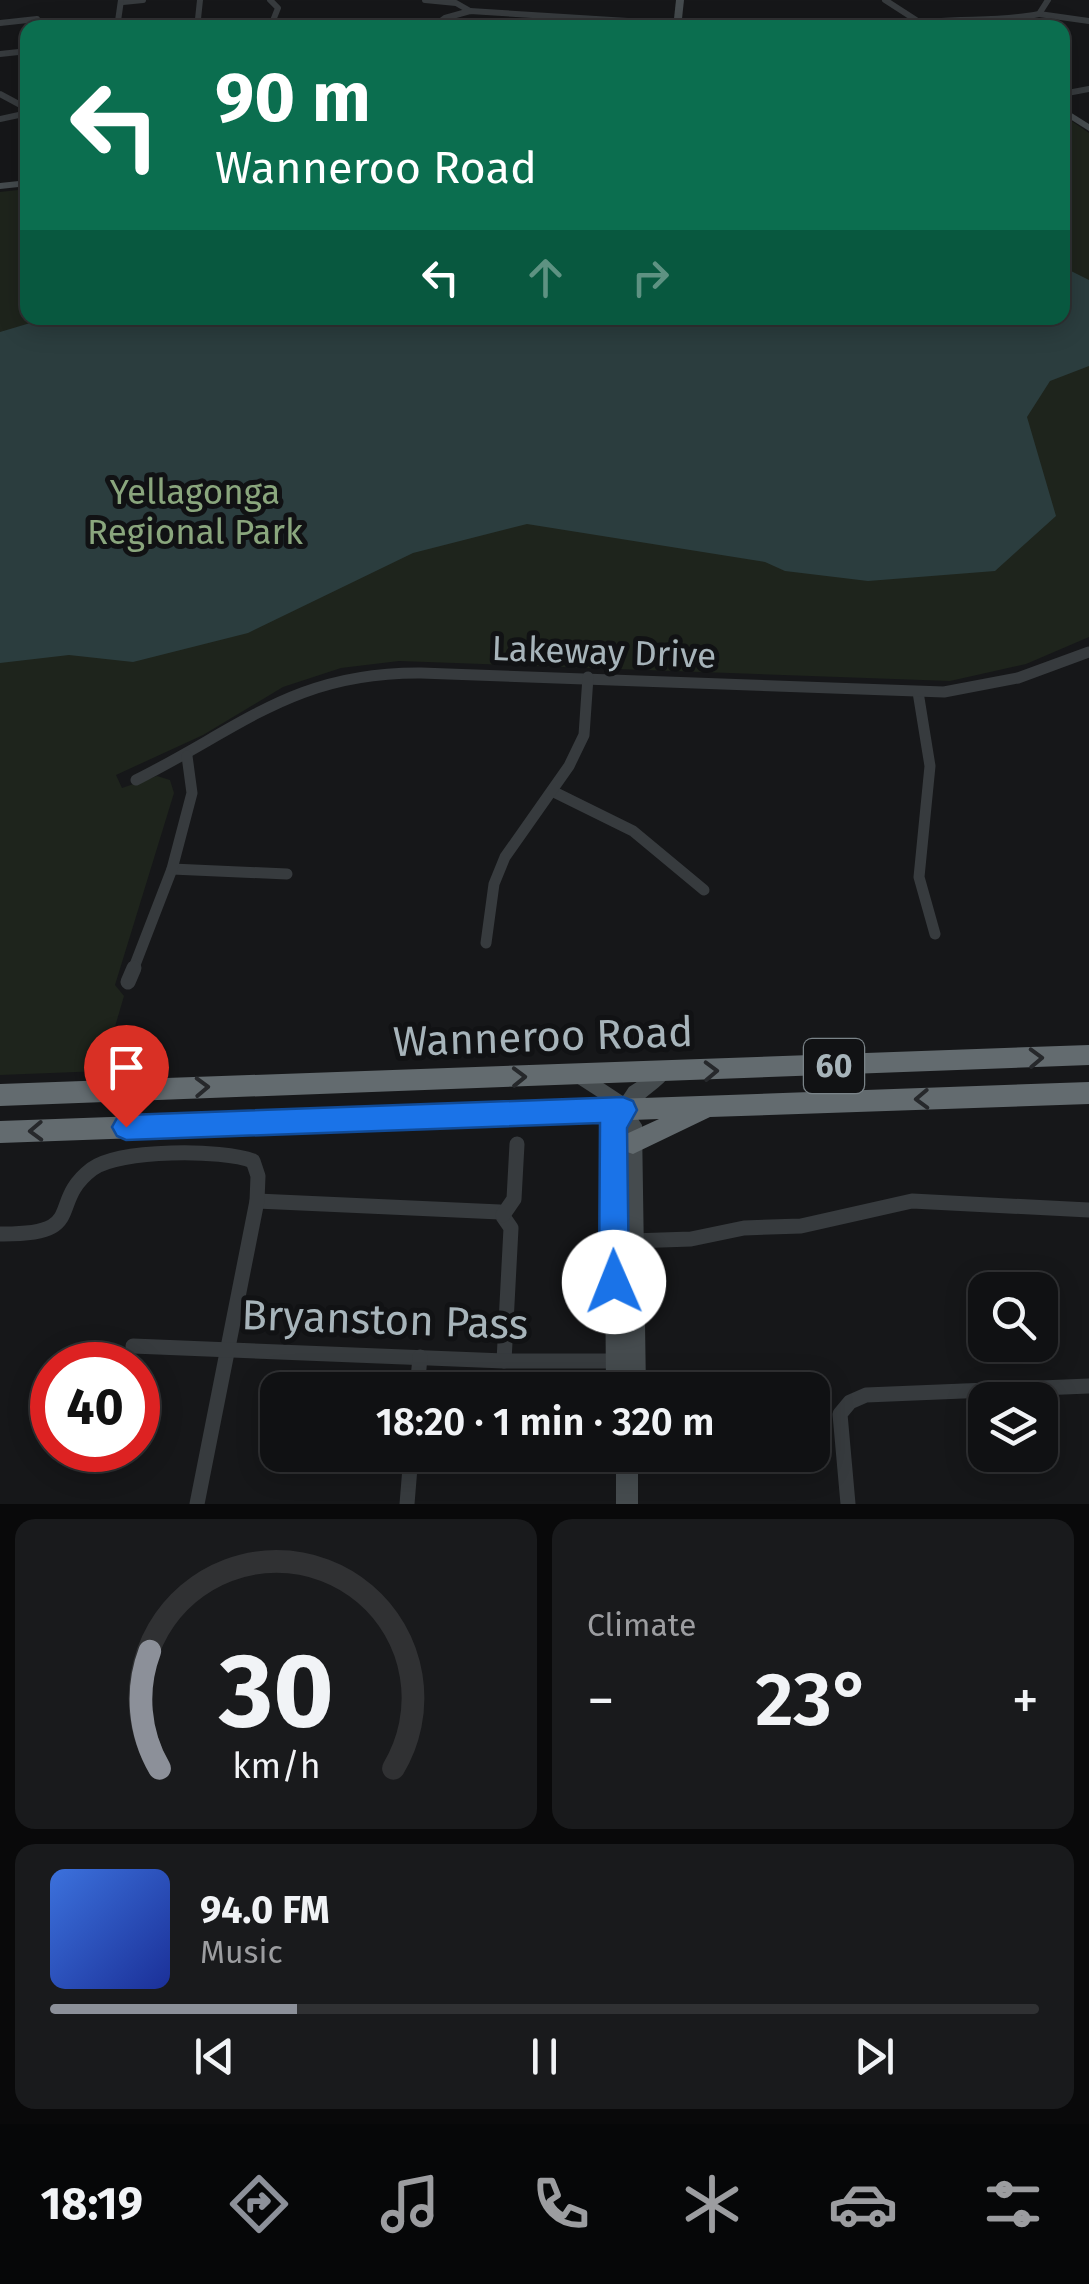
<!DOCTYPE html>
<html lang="en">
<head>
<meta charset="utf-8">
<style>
	body { margin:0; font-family:"Fira Sans",sans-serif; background:#191a1c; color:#f1f3f6; height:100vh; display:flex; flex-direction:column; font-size:38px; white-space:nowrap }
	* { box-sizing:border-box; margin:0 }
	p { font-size:32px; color:#9c9da0 }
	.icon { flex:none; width:55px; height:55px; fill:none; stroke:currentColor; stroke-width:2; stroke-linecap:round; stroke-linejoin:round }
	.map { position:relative; height:1504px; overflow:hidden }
	.sheet { display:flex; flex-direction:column; gap:15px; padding:15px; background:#09090a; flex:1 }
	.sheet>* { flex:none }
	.top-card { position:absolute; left:20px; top:20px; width:1050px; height:305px; border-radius:20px; box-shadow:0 5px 25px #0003,0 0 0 2px #303133; background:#0b6e4f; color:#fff; overflow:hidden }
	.fabs { position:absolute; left:968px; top:1272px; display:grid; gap:20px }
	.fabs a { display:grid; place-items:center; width:90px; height:90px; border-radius:20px; background:#101113; box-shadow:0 5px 25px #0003,0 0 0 2px #303133; font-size:50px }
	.speed { position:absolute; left:30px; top:1342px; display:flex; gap:20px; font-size:50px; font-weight:700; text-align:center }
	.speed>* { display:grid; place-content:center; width:130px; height:130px; border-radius:50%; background:#101113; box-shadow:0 5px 25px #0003,0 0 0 2px #303133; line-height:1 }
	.speed .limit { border:15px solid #d22; background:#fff; color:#111 }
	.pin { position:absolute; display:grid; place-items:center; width:85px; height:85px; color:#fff; margin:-102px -42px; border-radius:50% 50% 50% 0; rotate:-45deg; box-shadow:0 0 10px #0007 }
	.pin .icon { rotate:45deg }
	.me { position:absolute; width:110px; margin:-55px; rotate:359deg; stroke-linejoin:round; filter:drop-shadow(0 0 8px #0008) }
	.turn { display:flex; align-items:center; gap:35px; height:210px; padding:0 30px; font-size:45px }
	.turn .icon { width:130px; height:130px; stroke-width:2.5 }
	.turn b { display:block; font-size:70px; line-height:85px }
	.lanes { display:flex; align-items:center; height:95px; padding:0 30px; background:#0003; justify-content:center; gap:50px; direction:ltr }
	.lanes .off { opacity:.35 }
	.big { font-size:75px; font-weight:600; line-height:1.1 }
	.sheet .widget { flex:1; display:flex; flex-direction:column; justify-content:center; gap:15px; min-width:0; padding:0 35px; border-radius:20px; background:#191a1c }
	.sheet .dial { align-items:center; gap:0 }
	.dial svg { height:260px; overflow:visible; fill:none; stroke:#303133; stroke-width:7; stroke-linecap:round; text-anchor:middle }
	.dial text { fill:#f1f3f6; stroke:none }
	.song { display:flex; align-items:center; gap:30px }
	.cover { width:120px; height:120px; border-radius:15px; background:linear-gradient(135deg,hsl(220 70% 55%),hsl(230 70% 35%)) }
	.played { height:10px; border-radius:5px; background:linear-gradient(90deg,#8c9099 25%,#303133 25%) }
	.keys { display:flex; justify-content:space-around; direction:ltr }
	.heat { display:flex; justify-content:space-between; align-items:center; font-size:55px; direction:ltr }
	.sheet .tiles { flex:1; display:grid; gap:15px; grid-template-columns:1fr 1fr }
	.widget:last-child { grid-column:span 2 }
	.trip { position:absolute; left:260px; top:1372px; width:570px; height:100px; border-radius:20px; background:#101113; box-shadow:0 5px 25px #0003,0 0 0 2px #303133; font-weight:600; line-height:100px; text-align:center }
	.dock { display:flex; height:160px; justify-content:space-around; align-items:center; background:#060708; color:#9c9da0 }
	.dock .icon { width:70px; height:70px }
	.dock .on { color:#8c9099 }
	.dock b { font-size:45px; color:#f1f3f6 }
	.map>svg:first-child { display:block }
</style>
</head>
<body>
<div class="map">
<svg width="1089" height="1504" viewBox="0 0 1089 1504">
	<rect width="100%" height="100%" fill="#161719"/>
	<polygon fill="#1e241c" points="1063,115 1089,133 1089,637 1026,664 950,681 399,661 341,668 283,687 203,735 116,775 122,788 157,776 170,780 174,793 115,985 124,996 102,1071 0,1075 0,192 27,189 28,318 1062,318"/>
	<polygon fill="#2b3d3e" points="1063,267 1089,280 1089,366 1050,381 1027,417 1056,516 995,571 868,581 785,571 765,562 527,524 413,553 248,633 133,662 69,655 0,663 0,332 47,318 1062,318"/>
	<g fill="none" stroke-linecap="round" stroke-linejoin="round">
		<g stroke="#373b3e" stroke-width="6">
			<polyline points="270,0 278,8 270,28"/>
			<polyline points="425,0 456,3 470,11"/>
			<polyline points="885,0 916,20"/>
			<polyline points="123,2 143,0"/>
			<polyline points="1039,14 1089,21"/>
			<polyline points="198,19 200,0"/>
			<polyline points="0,23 37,19"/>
			<polyline points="833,23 834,28"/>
			<polyline points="117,28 121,0"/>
			<polyline points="432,28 445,18 470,11 676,24"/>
			<path d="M 896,28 C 943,15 991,24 1039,14 L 1048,0"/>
			<polyline points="0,54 28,51"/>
			<polyline points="0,94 28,109"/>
			<polyline points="1062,94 1089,89"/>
			<polyline points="0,119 28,113"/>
		</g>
		<g stroke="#373b3e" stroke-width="11">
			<polyline points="918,692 930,766 919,877 935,934"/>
			<path d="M 136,780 C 242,727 295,672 421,673 L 944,692 L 1018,678 L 1089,652"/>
			<polyline points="552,791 633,831 704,890"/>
			<polyline points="172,869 287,874"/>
			<polyline points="486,943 494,884 505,857 569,766 584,735 588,677"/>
			<polyline points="133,970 172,869 192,793 187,756"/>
		</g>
		<g stroke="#373b3e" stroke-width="15">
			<polyline points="128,982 134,968"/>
			<polyline points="257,1201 500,1212 511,1228 504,1361"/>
			<polyline points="503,1215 514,1199 517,1144"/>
			<path d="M 0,1234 C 90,1235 46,1204 92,1169 C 119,1149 223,1149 253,1161 L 258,1176 L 257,1201 L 197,1504"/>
			<polyline points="632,1241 691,1239 744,1228 801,1226 912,1201 1089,1210"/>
			<polyline points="133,1346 504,1361 619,1361"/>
			<polyline points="417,1390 420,1357"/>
			<polyline points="407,1504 411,1455"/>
			<polyline points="848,1504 840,1414 850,1402 866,1395 1089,1386"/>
		</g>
		<g fill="#454b4e" fill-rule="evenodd">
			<polygon points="676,0 684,0 681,28 673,28"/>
			<polygon points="1062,107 1089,124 1089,131 1062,114"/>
			<polygon points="28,180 28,186 0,189 0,183"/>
			<path d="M 663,1065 L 669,1068 L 672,1073 C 662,1088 644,1095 633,1111 L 642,1125 L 646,1390 L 606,1390 L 604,1125 L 612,1111 L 607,1103 L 573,1081 L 570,1076 L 573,1071 L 579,1068 L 585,1071 L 623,1096 L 629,1087 ZM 623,1126 L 624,1127 L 624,1207 L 622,1127 Z"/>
			<rect x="616" y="1455" width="22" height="49"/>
		</g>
		<g fill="#636b6f" fill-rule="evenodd">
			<polygon points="1089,1045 1089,1065 0,1106 0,1084"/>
			<polygon points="1089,1082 1089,1104 710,1117 633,1154 624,1151 620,1143 624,1135 659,1119 0,1143 0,1121"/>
		</g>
	</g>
	<defs><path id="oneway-chevron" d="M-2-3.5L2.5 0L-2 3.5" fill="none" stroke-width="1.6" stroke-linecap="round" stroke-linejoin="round" transform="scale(2.5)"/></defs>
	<g stroke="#26282b">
		<use href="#oneway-chevron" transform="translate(1036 1058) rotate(-2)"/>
		<use href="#oneway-chevron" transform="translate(711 1071) rotate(-2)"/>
		<use href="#oneway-chevron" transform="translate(519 1077) rotate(-1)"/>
		<use href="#oneway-chevron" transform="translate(202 1087) rotate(-2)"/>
		<use href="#oneway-chevron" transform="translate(922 1099) rotate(178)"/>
		<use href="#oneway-chevron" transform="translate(36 1131) rotate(178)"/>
	</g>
	<polygon fill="#1a73e8" stroke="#114b97" stroke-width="2.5" points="623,1097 633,1101 637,1110 627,1128 629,1282 625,1292 614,1296 603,1292 599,1282 600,1123 126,1140 117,1136 112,1127 117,1118 126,1115"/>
	<g text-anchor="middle" stroke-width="10" stroke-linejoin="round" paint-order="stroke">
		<rect fill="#111214" stroke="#7a8388" stroke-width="2.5" x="804" y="1039" width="60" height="54" rx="8"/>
		<g font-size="32" font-weight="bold" fill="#a7b4ba">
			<text x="834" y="1077">60</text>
		</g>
		<g font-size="35" fill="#8aa67d" stroke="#111214">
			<text x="195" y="504">Yellagonga<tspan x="195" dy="40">Regional Park</tspan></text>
		</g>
		<g font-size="35" fill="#a7b4ba" stroke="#111214">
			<text transform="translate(604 652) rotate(2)" y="12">Lakeway Drive</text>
		</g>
		<g font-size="42" fill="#a7b4ba" stroke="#111214">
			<text transform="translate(543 1036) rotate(-2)" y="15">Wanneroo Road</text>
			<text transform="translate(385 1319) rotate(2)" y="15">Bryanston Pass</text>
		</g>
	</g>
</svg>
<div class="fabs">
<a><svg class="icon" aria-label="search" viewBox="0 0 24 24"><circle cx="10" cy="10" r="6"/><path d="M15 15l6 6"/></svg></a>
<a><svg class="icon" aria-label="layers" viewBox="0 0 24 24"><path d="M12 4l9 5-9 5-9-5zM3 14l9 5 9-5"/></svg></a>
</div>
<div class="speed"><div class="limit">40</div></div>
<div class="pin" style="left:126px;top:1127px;background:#d93025"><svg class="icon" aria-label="arrive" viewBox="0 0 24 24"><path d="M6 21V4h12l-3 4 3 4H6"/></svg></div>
<svg class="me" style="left:614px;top:1282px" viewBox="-20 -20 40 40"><circle r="19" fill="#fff"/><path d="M0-13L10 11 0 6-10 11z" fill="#1a73e8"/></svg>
<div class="trip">18:20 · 1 min · 320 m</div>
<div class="top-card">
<div class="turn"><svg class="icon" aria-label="left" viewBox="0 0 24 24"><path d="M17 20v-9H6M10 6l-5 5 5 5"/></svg><div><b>90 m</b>Wanneroo Road</div></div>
<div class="lanes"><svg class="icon" aria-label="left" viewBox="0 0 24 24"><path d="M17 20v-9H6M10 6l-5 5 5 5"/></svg><svg class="icon off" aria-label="ahead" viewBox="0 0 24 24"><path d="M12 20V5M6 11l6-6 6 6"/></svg><svg class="icon off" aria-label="right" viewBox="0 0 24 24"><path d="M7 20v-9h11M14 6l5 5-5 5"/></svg></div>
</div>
</div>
<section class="sheet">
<div class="tiles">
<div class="widget dial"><svg viewBox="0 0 100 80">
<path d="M14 69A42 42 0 1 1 86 69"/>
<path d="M14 69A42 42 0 0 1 11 33" stroke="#8c9099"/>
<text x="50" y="56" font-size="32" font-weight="700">30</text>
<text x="50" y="72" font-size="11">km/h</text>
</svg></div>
<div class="widget"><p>Climate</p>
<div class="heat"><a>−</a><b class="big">23°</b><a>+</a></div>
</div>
<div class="widget">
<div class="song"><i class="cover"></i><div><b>94.0 FM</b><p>Music</p></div></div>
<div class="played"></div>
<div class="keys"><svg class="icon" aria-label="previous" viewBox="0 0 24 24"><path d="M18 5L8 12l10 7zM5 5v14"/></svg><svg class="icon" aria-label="pause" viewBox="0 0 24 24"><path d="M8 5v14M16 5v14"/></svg><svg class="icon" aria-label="next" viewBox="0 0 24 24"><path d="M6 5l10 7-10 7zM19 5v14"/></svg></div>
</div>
</div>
</section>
<nav class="dock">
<b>18:19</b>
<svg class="icon on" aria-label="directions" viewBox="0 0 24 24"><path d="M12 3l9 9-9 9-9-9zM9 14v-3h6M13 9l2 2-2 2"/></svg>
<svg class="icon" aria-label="music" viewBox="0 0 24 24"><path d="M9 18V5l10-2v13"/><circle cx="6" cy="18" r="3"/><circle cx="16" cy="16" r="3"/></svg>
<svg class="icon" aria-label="phone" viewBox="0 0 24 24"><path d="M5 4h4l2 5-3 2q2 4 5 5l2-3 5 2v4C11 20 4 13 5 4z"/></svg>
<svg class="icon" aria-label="climate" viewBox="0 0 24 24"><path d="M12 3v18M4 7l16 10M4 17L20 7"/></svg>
<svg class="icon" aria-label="car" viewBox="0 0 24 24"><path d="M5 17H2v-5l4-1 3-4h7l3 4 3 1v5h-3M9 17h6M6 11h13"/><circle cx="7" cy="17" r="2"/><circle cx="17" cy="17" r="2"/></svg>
<svg class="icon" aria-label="filters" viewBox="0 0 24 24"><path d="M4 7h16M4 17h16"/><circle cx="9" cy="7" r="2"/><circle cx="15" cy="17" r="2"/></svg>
</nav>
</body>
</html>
